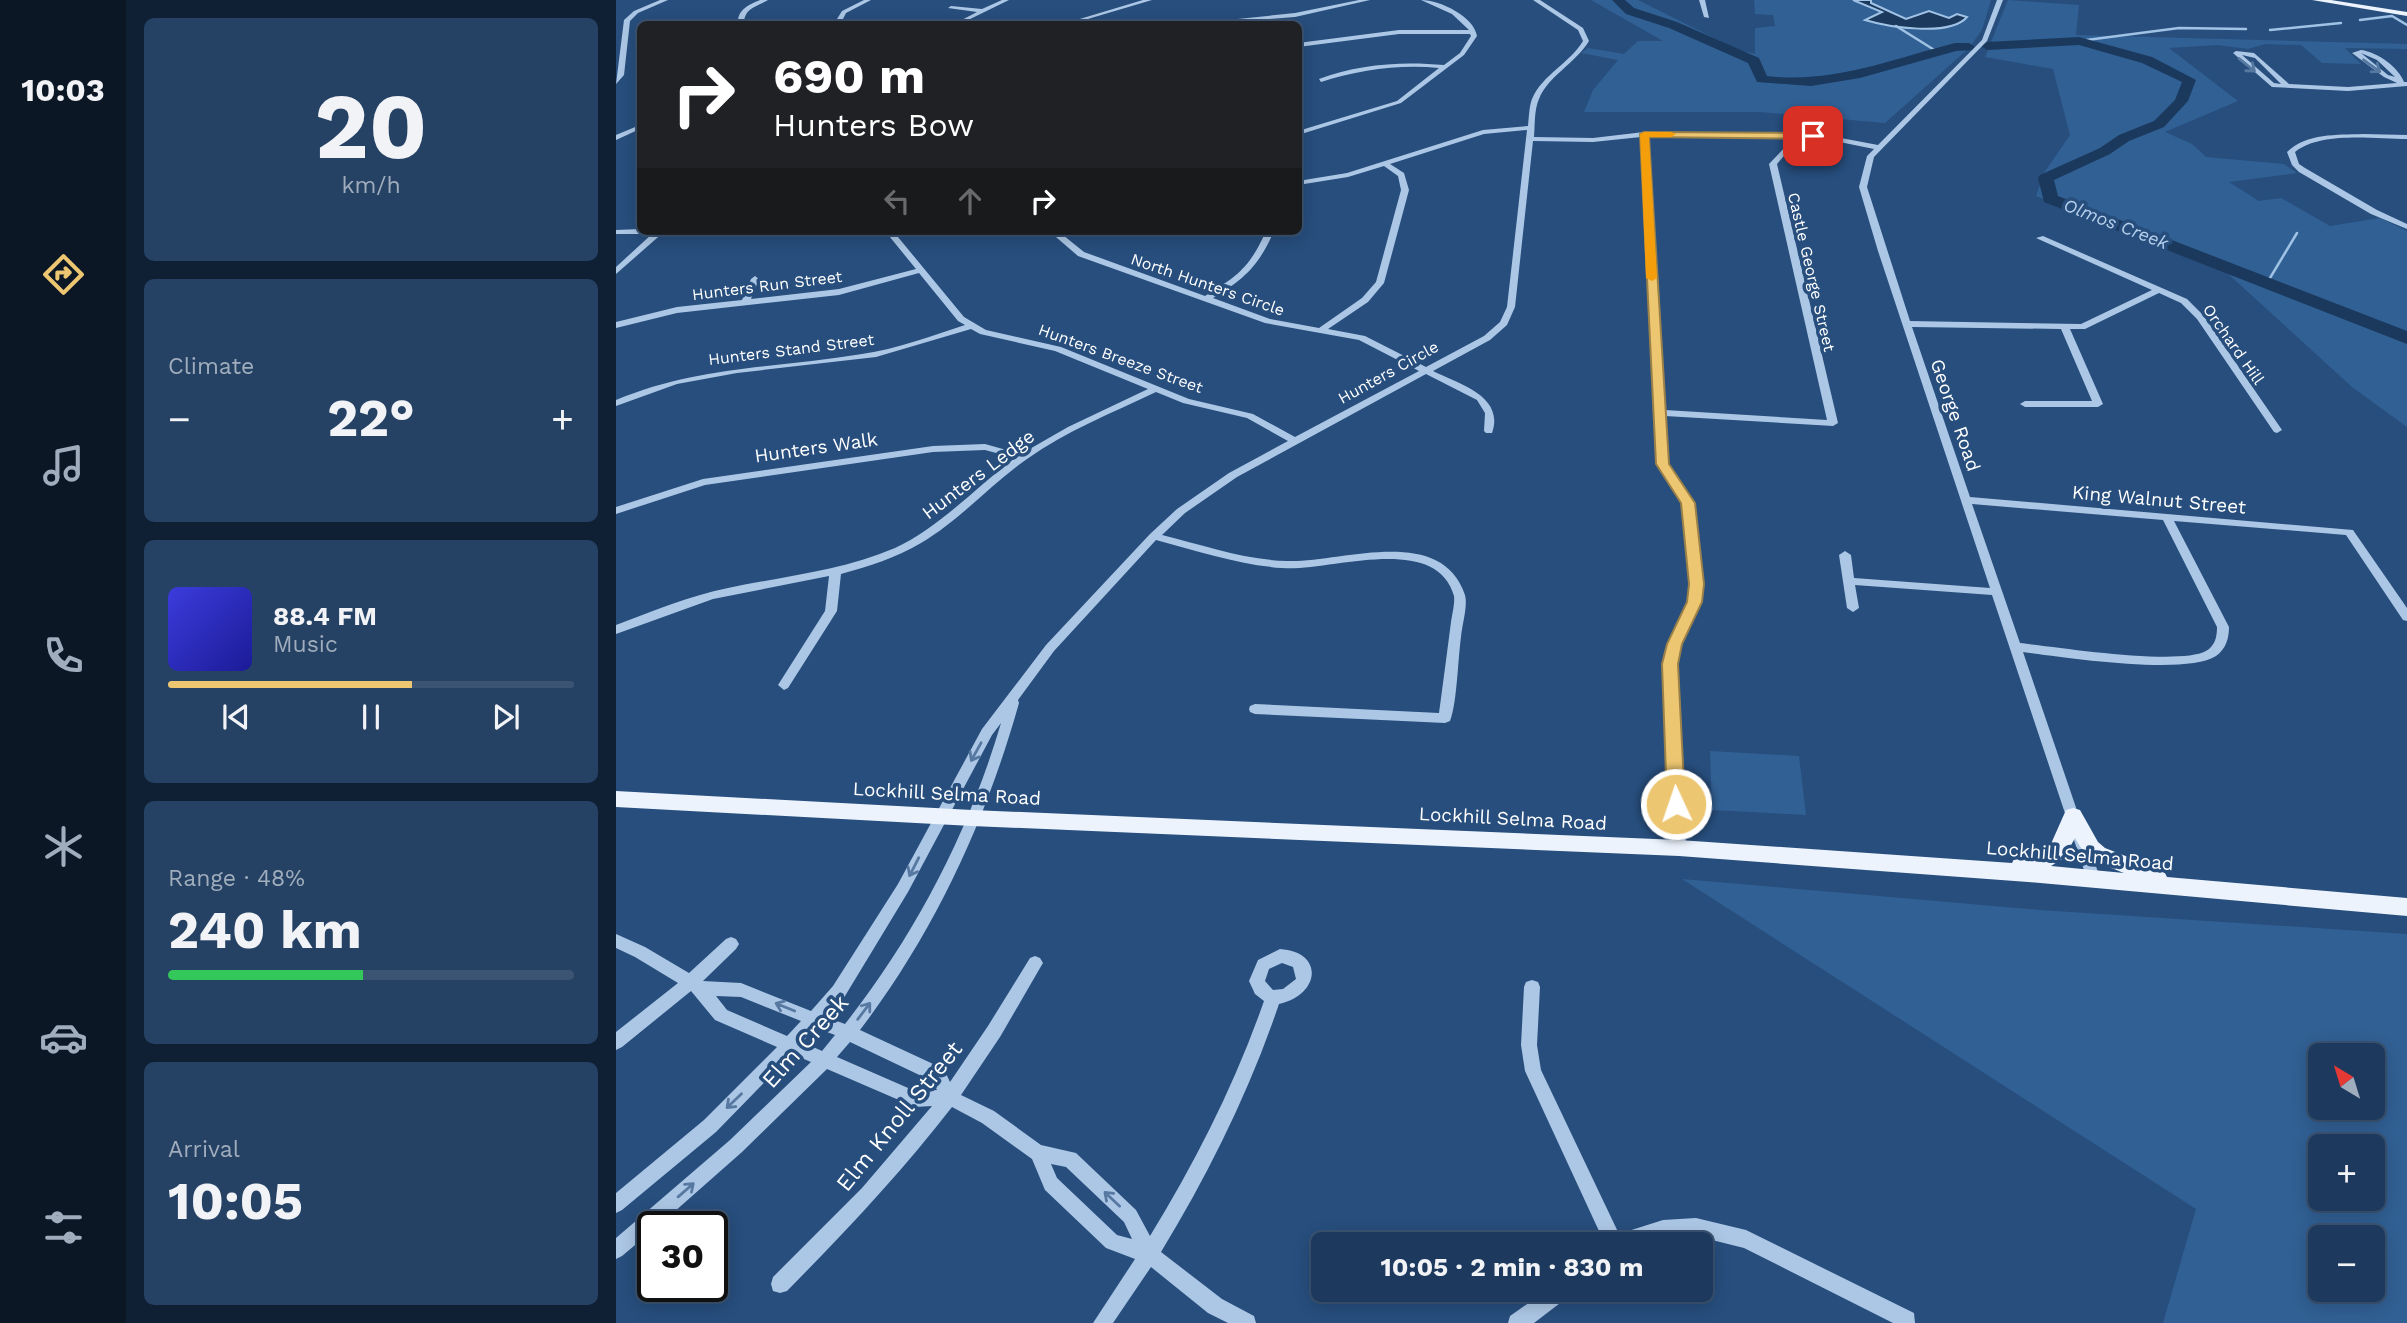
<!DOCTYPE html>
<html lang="en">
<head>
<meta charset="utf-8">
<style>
	body { margin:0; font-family:"Work Sans",sans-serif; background:#254164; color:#f1f3f6; height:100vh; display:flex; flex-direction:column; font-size:26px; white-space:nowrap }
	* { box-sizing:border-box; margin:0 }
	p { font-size:23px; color:#a0adbc }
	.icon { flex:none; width:38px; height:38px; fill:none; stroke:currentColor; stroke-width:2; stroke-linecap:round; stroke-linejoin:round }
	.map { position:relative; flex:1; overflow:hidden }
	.details { display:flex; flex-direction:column; gap:18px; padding:18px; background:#102034; width:490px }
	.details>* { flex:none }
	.top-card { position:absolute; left:21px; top:21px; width:665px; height:214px; border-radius:10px; box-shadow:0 4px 18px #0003,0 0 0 2px #3b5473; background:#202124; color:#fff; overflow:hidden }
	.needle { width:46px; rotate:322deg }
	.tools { position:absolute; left:1692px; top:1043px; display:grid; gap:14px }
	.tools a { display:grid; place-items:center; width:77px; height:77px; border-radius:10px; background:#1d3a5e; box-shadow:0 4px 18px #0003,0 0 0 2px #3b5473; font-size:35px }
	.speed { position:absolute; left:21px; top:1211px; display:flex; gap:14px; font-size:35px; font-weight:700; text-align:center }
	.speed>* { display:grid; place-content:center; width:91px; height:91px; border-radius:50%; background:#1d3a5e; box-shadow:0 4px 18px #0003,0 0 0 2px #3b5473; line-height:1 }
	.speed .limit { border:4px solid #111; border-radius:10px; background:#fff; color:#111 }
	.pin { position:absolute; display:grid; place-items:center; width:60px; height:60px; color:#fff; margin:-30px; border-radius:14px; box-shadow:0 4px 10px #0006 }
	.me { position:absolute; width:77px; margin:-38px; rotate:357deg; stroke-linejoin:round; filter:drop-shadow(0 0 5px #0008) }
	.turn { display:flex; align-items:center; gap:24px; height:147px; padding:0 21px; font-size:32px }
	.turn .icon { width:91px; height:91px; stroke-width:2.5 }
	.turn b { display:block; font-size:49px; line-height:60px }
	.lanes { display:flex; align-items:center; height:66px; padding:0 21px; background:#0003; justify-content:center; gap:35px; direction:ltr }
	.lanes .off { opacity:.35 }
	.big { font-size:52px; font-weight:700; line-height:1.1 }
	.details .widget { flex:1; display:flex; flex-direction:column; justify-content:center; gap:10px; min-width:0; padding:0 24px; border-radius:10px; background:#254164 }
	.details .dial { align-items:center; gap:0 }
	.dial b { font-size:91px; line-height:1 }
	.song { display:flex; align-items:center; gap:21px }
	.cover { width:84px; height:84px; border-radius:10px; background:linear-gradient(135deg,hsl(240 70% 55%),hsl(240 70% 35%)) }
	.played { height:7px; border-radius:4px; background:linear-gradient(90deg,#edc671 60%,#3b5473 60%) }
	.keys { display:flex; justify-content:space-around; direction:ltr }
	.heat { display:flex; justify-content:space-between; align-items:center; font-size:38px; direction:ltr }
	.charge { height:10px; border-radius:5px; background:linear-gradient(90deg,#34c759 48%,#3b5473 0) }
	.trip { position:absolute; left:695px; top:1232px; width:402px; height:70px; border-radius:10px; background:#1d3a5e; box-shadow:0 4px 18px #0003,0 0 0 2px #3b5473; font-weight:700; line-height:70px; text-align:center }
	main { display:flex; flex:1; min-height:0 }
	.dock { display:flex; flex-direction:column; width:126px; justify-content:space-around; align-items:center; background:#0c1726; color:#a0adbc }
	.dock .icon { width:49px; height:49px }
	.dock .selected { color:#edc671 }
	.dock b { font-size:32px; color:#f1f3f6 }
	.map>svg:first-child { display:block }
</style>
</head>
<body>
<main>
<nav class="dock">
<b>10:03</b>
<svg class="icon selected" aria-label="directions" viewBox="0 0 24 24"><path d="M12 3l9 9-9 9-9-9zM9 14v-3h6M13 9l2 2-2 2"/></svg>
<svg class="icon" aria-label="music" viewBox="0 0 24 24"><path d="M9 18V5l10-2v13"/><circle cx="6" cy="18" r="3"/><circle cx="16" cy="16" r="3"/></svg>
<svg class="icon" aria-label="phone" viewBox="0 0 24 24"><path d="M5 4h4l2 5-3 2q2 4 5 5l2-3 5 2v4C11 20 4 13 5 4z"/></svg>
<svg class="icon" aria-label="climate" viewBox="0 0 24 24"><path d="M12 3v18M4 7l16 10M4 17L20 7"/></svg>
<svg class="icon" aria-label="car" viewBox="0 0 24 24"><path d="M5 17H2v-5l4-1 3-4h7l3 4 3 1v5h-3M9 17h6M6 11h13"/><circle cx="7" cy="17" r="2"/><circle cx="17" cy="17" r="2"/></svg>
<svg class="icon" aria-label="filters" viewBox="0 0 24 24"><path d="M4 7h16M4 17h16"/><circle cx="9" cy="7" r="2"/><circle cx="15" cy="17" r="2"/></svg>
</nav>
<section class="details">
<div class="widget dial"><b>20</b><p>km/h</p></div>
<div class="widget"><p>Climate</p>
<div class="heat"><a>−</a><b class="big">22°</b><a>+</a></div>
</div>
<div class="widget">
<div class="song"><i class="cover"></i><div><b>88.4 FM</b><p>Music</p></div></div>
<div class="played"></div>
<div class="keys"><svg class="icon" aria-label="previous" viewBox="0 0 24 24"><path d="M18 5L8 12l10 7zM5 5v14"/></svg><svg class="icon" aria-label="pause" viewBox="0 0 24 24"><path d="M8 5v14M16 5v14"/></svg><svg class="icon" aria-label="next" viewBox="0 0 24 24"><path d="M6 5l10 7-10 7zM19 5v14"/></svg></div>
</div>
<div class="widget"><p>Range · 48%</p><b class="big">240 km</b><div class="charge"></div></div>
<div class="widget"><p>Arrival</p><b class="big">10:05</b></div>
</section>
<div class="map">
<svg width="1791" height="1323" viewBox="0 0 1791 1323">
	<rect width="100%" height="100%" fill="#274e7d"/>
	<g fill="#316094" fill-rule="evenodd">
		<polygon points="975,0 1022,0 1122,50 1139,54 1139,28 1159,26 1157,15 1139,14 1138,0 1237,0 1267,12 1256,22 1287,28 1333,18 1313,11 1290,19 1255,3 1255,0 1375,0 1366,30 1353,48 1269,123 1143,112 968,112 977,90 1002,60 965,53 972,48 1008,54 1022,41 1047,41"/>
		<polygon points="1392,0 1463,5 1460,35 1791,44 1791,49 1729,48 1745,64 1706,63 1685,45 1649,44 1632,49 1602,45 1553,48 1622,101 1549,132 1576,144 1590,157 1668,164 1681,173 1613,182 1643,201 1665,198 1714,226 1764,218 1791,231 1791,427 1736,387 1609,271 1420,196 1428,173 1454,135 1437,69 1369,57"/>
		<polygon points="1094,751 1183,756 1190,815 1096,810"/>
		<path d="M 1066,879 L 1424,910 L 1791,934 L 1791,1323 L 1547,1323 L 1580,1209 ZM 1704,1055 L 1757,1055 L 1757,1108 L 1704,1108 ZM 1704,1146 L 1757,1146 L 1757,1199 L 1704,1199 ZM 1704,1237 L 1757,1237 L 1757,1290 L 1704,1290 Z"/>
	</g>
	<path fill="#1b395d" stroke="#a0c2e5" stroke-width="2" d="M 1237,0 L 1255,0 L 1255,3 L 1290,19 L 1313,11 L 1333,18 L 1341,14 L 1351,17 C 1334,37 1272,27 1249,20 L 1266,12 Z"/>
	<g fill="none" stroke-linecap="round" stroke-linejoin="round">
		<g stroke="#a0c2e5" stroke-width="2.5">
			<polyline points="1744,20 1776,16 1791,25"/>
			<polyline points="1280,26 1320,51"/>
			<polyline points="1654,30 1725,23"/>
			<polyline points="1463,41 1563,28 1630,29"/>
			<polyline points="1651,283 1681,233"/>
		</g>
		<g fill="#1b395d" fill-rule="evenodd">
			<path d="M 996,0 L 1009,0 L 1018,8 L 1061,22 L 1143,58 L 1151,76 C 1217,84 1276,59 1339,43 L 1353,43 L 1359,47 L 1358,50 L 1340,51 L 1244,78 L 1195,86 L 1141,82 L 1132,63 L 1053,28 L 1010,14 Z"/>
			<polygon points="1463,37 1536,57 1580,80 1572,101 1548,127 1513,141 1494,154 1438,180 1442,196 1791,331 1791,344 1428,202 1422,178 1424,175 1484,148 1503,135 1538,121 1559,100 1566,82 1526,63 1463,45 1371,50 1365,46 1371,42"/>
		</g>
		<g fill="#acc7e5" fill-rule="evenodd">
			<polygon points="44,0 52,0 22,13 14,21 8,75 0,84 8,20 18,11"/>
			<path d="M 144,0 L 152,0 C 140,7 128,8 128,24 L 122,24 C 121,10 132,5 144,0 Z"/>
			<polygon points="248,0 255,0 230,13 227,19 230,24 224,24 221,19 226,11"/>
			<polygon points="386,0 393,0 344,24 338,24 361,12 332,8 335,6 366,9"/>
			<polygon points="527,0 536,0 455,24 447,24"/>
			<polygon points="743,0 754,0 679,17 590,24 573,24 679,13"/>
			<path d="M 805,0 C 825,0 858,17 861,36 L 848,55 L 785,103 L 682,135 L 682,131 L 781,101 L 823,68 C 783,64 743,70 705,82 L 703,79 C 742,64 786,61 828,65 L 844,53 L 855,36 L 854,34 L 783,34 L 682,47 L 682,43 L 783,30 L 853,30 L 836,14 Z"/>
			<path d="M 917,0 L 924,0 L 967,28 L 973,41 C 960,63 932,76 923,99 C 918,110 919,125 918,137 L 977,138 L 1028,132 L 1178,133 L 1209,135 L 1262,145 L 1366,40 L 1381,0 L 1387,0 L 1371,41 L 1258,157 L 1251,187 L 1294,321 L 1465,324 L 1536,290 L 1420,238 L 1427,236 L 1571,299 L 1587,315 L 1666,430 L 1661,433 L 1658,432 L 1581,319 L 1565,303 L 1543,293 L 1469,329 L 1454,329 L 1487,404 L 1482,407 L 1409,407 L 1404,404 L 1409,401 L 1476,401 L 1445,329 L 1296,327 L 1354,497 L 1737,530 L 1791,608 L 1791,621 L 1787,620 L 1730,535 L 1558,521 L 1613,627 C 1613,638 1610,649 1600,656 C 1569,676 1447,657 1407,652 L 1484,878 L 1482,882 L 1477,884 L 1472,882 L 1376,595 L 1239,585 L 1243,608 L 1237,612 L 1231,608 L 1223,555 L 1229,551 L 1235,555 L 1238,578 L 1374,588 L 1262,251 L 1243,187 L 1251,156 L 1258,149 L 1209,139 L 1181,137 L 1179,143 L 1161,164 L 1222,423 L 1217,426 L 1049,416 L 1052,464 L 1077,503 L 1087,585 L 1084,602 L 1064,644 L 1060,664 L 1070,848 L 1068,852 L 1063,854 L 1058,852 L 1056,848 L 1048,664 L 1052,644 L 1072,602 L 1075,585 L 1067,503 L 1042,464 L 1025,137 L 977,142 L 917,141 L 899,307 L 891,325 L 874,340 L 817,371 C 843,384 889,396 876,433 L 870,433 L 868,431 L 869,413 L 861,400 L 810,374 L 621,477 L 569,513 L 546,535 C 587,545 629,560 671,561 C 724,563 825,523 849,595 C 852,606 846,625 845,637 C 842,658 841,704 834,721 L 829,723 L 639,714 L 634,712 L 633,709 L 634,706 L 639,704 L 823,713 C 827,683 831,653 835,622 C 836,615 839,603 838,596 C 820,531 712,572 666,568 C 623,565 582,551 540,540 L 438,651 L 402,700 L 403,703 C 370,821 318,933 244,1030 L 328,1069 L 334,1082 L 372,1026 L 414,958 L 419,956 L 424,958 L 427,963 L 424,968 L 384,1037 L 345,1095 L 378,1111 L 425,1145 L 460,1153 L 520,1210 L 534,1236 C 580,1161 619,1084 648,1001 L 639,994 L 633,981 L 642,960 L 664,949 C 709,952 704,995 663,1004 C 633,1092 593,1173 545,1252 L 606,1299 L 638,1316 L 640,1323 L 612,1323 L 592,1313 L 535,1267 L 497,1323 L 477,1323 L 519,1259 L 490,1248 L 429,1190 L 416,1159 L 366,1123 L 336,1107 C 285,1173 229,1232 171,1291 L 164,1293 L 157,1291 L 155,1284 L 157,1277 L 246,1188 L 316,1106 L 299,1107 L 211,1069 L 126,1152 L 41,1227 L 37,1227 L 37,1230 L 6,1256 L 0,1259 L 0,1238 L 114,1140 L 195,1062 L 176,1054 L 100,1132 L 6,1210 L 0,1213 L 0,1193 L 88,1120 L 161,1047 L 99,1020 L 75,991 L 6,1047 L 0,1050 L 0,1032 L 62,983 L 19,957 L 0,948 L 0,934 L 29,947 L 73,973 L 110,939 L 115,937 L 120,939 L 123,944 L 120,949 L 87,981 L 125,983 L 195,1011 L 217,986 L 282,884 L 366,729 L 430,645 L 534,534 L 561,509 L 613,473 L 672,441 L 631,418 L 567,403 L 540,392 C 496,413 450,431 411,459 C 374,485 344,520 305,543 C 280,558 253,566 225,574 L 221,611 L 172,688 L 168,690 L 162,685 L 209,611 L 213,576 L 97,599 L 0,634 L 0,625 C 37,611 73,596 112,588 C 168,576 226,571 279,548 C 324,527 359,488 399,458 L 369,450 L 317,452 L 89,485 L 0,514 L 0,507 L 87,479 L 317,446 L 369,444 L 405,454 L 452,427 L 532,389 L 439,351 L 364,334 L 355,329 L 260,357 L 121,373 L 61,384 L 0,406 L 0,400 C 81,366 161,368 246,354 C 281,349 315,336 349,325 L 342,321 L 303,273 L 223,295 L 61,313 L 0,328 L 0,322 L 61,307 L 126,300 L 135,279 L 139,276 L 143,279 L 135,299 L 223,289 L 300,269 L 269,231 L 277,231 L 348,317 L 370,330 L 445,347 L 573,399 L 637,414 L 679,437 L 803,371 L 743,340 L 649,323 L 462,256 L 433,231 L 442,231 L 468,252 L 589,296 C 622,276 634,267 650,231 L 658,231 C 643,265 629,279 597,298 L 654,319 L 703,328 L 746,298 L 760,282 L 785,190 L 782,176 L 768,166 L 732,177 L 682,185 L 682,181 L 731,173 L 867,130 L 912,126 C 913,117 913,107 916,99 C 926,75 954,63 967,41 L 962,30 ZM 911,130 L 891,307 L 884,322 L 868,336 L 810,367 L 749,336 L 712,329 L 752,302 L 768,283 L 793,190 L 788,173 L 774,164 L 868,134 ZM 1032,137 L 1174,137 L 1174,142 L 1153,164 L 1211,420 L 1049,410 ZM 1356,504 L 1547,520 L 1601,627 C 1601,637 1599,646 1590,651 C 1562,666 1441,647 1404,643 ZM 385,723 C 353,832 299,935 229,1024 L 210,1017 L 229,996 L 292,892 L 376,735 ZM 666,963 L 677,967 L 680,979 L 667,989 L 657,990 L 649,981 L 653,969 ZM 100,996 L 125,997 L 185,1021 L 171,1036 L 111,1010 ZM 200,1028 L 219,1035 L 206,1051 L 186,1042 ZM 234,1042 L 316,1081 L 321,1090 L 299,1091 L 221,1057 ZM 435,1164 L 450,1167 L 508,1222 L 516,1239 L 501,1235 L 441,1178 Z"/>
			<polygon points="1083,0 1089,0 1093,18 1088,17"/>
			<path d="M 1745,50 C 1762,52 1783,68 1788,82 L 1791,82 L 1791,86 L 1732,91 L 1656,87 L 1617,53 L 1620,51 L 1638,53 L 1673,84 L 1732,87 L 1781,83 L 1768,77 L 1736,53 ZM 1745,53 L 1761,60 L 1779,77 L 1772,75 ZM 1626,55 L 1639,58 L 1665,84 L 1658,83 Z"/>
			<polygon points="24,125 24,129 0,140 0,135"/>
			<path d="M 1747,134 L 1791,135 L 1791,139 C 1758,139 1705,131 1679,152 L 1683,164 L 1689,168 L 1761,210 L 1791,224 L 1791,229 L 1755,214 L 1683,172 L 1676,165 L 1671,152 C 1691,133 1721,135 1747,134 Z"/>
			<polygon points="24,229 24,231 49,231 0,274 0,267 36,234 0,234 0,230"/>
			<polygon points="916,980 922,982 924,987 921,1045 925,1070 1003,1234 1047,1220 1080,1218 1130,1230 1298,1313 1299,1323 1277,1323 1128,1248 1080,1236 1047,1238 1028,1244 989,1244 909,1071 905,1045 908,987 910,982"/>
			<polygon points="931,1290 954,1290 952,1297 918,1323 892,1323 894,1316"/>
		</g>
		<g fill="#ecf3fd" fill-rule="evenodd">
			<polygon points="1696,0 1715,0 1791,12 1791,16"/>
			<path d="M 0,791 L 356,810 L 1063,840 L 1396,863 L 1398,859 L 1422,854 L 1434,846 L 1450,810 L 1457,808 L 1464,810 L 1482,842 L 1489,848 L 1548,871 L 1551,877 L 1791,898 L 1791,916 L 1412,882 L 1063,856 L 356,826 L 0,807 ZM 1459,838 C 1472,862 1483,863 1508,873 L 1435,866 L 1448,858 Z"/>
		</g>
	</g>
	<defs><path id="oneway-shaft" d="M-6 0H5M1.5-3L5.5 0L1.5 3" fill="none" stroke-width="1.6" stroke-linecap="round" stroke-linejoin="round" transform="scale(1.75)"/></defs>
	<g stroke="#5678a1">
		<use href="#oneway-shaft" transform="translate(1631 65) rotate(39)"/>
		<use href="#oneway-shaft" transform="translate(1756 66) rotate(36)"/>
		<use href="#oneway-shaft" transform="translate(360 752) rotate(119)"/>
		<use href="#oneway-shaft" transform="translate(298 867) rotate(117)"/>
		<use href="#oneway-shaft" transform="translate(169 1007) rotate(-158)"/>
		<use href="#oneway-shaft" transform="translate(248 1011) rotate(-53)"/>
		<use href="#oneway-shaft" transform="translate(118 1101) rotate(136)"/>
		<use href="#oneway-shaft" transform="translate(70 1190) rotate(-41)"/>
		<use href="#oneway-shaft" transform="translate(496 1199) rotate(-137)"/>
	</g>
	<polygon fill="#edc671" stroke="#9a8149" stroke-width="2" points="1028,132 1197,133 1201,136 1197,139 1033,137 1053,464 1079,503 1088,584 1086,602 1066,644 1062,664 1069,804 1066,809 1054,809 1051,804 1046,664 1051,644 1071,602 1073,584 1065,503 1040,464 1024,134"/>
	<polygon fill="#f59e0b" points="1028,132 1055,132 1060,134 1055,137 1033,137 1041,278 1036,281 1030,278 1024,134"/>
	<g text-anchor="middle" stroke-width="7" stroke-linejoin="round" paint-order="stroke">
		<g font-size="16" fill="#fff" stroke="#274e7d">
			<text transform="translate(1196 272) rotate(77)" y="6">Castle George Street</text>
			<text transform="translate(592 284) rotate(19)" y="6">North Hunters Circle</text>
			<text transform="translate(151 285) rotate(-7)" y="6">Hunters Run Street</text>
			<text transform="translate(1618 344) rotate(55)" y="6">Orchard Hill</text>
			<text transform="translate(175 349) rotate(-7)" y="6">Hunters Stand Street</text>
			<text transform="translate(505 358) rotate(20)" y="6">Hunters Breeze Street</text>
			<text transform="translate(772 372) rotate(-29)" y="6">Hunters Circle</text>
		</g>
		<g font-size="18" font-style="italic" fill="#b7d0ec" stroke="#274e7d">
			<text transform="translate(1500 224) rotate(21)" y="6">Olmos Creek</text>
		</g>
		<g font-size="19" fill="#fff" stroke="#274e7d">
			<text transform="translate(1340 415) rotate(71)" y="7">George Road</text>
			<text transform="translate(200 447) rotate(-8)" y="7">Hunters Walk</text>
			<text transform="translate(362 474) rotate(-37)" y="7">Hunters Ledge</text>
			<text transform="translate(1543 499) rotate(5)" y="7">King Walnut Street</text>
			<text transform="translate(331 793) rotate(3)" y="7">Lockhill Selma Road</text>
			<text transform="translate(897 818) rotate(3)" y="7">Lockhill Selma Road</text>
			<text transform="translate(1464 855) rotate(5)" y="7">Lockhill Selma Road</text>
		</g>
		<g font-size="23" fill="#fff" stroke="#274e7d">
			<text transform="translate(189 1041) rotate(-48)" y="8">Elm Creek</text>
			<text transform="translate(283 1116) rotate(-51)" y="8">Elm Knoll Street</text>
		</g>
	</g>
</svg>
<div class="tools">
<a><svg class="needle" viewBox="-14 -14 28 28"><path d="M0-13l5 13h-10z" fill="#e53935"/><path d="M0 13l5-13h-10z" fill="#a0adbc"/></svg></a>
<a>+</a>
<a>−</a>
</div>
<div class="speed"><div class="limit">30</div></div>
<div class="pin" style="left:1197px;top:136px;background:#d93025"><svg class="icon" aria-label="arrive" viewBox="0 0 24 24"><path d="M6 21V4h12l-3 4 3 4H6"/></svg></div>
<svg class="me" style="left:1060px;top:804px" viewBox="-20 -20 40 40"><circle r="17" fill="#edc671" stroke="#fff" stroke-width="3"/><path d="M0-11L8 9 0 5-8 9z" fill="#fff"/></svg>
<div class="trip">10:05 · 2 min · 830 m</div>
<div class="top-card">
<div class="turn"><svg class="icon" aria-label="right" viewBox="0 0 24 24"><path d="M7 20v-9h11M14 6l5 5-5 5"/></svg><div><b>690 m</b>Hunters Bow</div></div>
<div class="lanes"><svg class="icon off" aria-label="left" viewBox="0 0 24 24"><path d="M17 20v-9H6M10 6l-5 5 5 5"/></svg><svg class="icon off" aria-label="ahead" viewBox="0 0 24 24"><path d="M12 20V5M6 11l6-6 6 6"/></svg><svg class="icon" aria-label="right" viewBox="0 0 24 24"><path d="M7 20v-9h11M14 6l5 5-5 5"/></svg></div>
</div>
</div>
</main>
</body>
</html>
